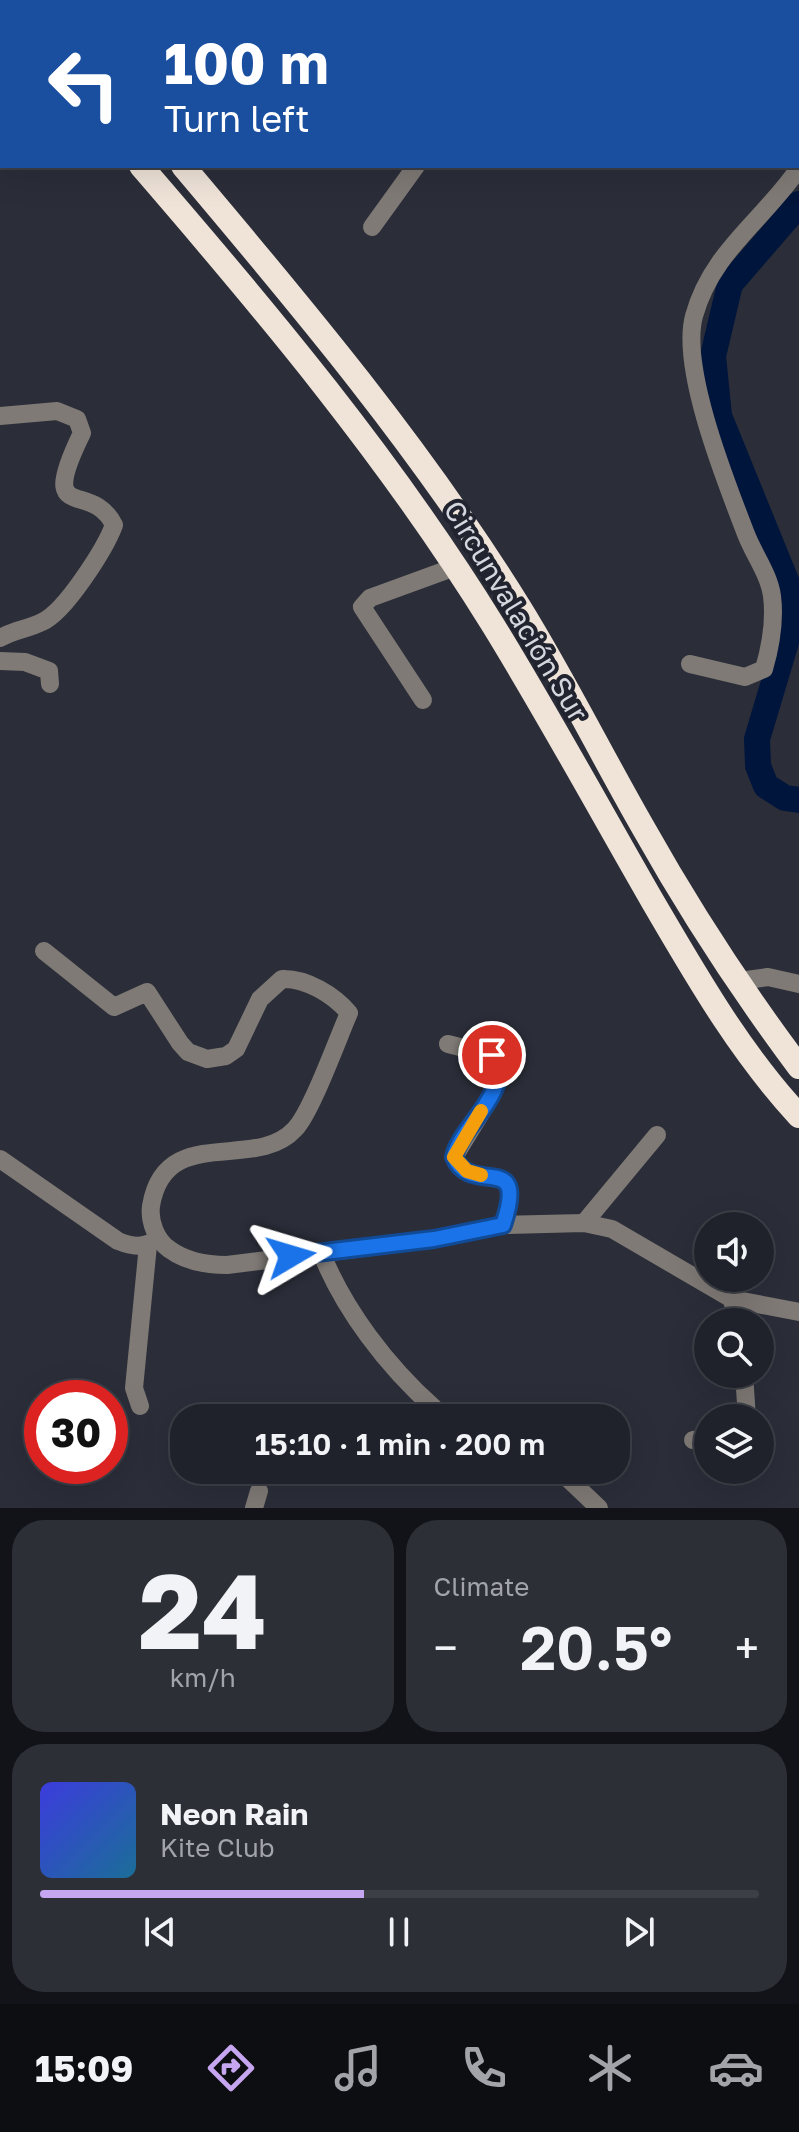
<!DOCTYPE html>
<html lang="en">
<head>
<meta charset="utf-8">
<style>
	body { margin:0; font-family:"Golos Text",sans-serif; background:#2d2f37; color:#f1f3f6; height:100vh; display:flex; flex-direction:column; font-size:30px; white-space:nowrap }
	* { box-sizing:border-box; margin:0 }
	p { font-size:26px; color:#a2a4a9 }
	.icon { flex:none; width:44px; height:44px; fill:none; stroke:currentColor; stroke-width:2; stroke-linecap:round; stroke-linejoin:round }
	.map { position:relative; height:1508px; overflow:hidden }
	.side { display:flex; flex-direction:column; gap:12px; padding:12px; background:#121318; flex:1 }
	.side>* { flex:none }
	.guide { position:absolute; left:0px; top:0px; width:800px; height:168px; box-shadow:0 8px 32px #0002,0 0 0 2px #3d3f47; background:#1a4fa0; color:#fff; overflow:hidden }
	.tools { position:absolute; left:694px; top:1212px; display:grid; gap:16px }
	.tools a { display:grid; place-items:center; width:80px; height:80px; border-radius:50%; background:#20222b; box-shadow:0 8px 32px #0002,0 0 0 2px #3d3f47; font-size:40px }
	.speed { position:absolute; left:24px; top:1380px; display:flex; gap:16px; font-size:40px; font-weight:700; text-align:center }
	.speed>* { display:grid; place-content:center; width:104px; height:104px; border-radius:50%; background:#20222b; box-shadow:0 8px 32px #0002,0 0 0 2px #3d3f47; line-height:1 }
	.speed .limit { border:12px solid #d22; background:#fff; color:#111 }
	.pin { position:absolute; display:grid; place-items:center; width:68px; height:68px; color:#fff; margin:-34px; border:4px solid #fff; border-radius:50%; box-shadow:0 2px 8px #0007 }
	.me { position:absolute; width:88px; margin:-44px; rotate:83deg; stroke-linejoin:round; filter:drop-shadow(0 0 6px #0008) }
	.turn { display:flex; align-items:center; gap:28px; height:168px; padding:0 32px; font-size:36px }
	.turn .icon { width:104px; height:104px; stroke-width:2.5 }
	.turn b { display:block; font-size:56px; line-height:68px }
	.big { font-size:60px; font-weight:600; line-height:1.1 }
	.side .tile { flex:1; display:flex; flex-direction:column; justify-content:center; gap:12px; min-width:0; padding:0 28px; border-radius:32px; background:#2d2f37 }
	.side .dial { align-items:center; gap:0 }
	.dial b { font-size:104px; line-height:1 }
	.song { display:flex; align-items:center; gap:24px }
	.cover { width:96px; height:96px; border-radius:12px; background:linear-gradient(135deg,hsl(240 70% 55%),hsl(200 70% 35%)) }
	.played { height:8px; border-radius:4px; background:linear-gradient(90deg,#c6a6f0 45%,#3d3f47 45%) }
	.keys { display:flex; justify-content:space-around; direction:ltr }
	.heat { display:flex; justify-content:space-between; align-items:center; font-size:44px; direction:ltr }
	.side .tiles { flex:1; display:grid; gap:12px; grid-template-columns:1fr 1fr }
	.tile:last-child { grid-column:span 2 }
	.trip { position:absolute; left:170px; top:1404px; width:460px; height:80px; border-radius:32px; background:#20222b; box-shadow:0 8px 32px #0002,0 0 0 2px #3d3f47; font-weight:600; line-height:80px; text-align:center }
	.tabs { display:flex; height:128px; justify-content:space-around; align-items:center; background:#0d0e11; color:#a2a4a9 }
	.tabs .icon { width:56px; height:56px }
	.tabs .current { color:#c6a6f0 }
	.tabs b { font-size:36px; color:#f1f3f6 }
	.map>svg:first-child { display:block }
</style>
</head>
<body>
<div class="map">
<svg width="799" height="1508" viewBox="0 0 799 1508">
	<rect width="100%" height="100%" fill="#2b2e39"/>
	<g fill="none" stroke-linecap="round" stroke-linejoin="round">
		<g stroke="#00153b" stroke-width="26">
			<polyline points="740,0 744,2"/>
			<polyline points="798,35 799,36"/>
			<polyline points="799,204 730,284 713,356 719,416 789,588 786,642 757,739 758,766 766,786 785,798 799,800"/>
		</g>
		<g stroke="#7f7a75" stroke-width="18">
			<polyline points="704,0 707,2"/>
			<polyline points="794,0 797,2"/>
			<polyline points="208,2 208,0"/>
			<polyline points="525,2 526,0"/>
			<polyline points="798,63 799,64"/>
			<polyline points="372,227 416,166"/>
			<path d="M 0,416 L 57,411 L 77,419 L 82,433 C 36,527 91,478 114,525 C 105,549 65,612 42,622 C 28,629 14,630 0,638"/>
			<polyline points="0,661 25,662 49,671 50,684"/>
			<path d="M 690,664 L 745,677 L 764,669 C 771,645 775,620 772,596 C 769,574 754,555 746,534 C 726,482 680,368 694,316 C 712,251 763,221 799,168"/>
			<polyline points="423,700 362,607 370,598 455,567"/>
			<path d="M 44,951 L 114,1007 L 147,992 L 180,1043 L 188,1052 L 207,1059 L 226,1056 L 236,1049 L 260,999 L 282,979 C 306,978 334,995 349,1013 C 338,1038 311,1113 295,1129 C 255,1173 165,1122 151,1206 C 149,1221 156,1240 169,1249 C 185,1261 207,1265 227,1265 L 434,1239 L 503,1225 L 584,1223 L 612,1229 L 732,1299 L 799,1312"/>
			<polyline points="739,981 768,977 799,984"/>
			<path d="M 448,1044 L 492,1055 L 496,1061 L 492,1095 L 454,1157 C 470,1199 529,1148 503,1225"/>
			<path d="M 0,1159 L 118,1241 C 133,1247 143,1248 158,1239"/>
			<polyline points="584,1223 657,1135"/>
			<path d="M 321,1252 C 344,1310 387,1366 434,1408"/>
			<polyline points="732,1299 737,1322"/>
			<polyline points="744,1374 747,1418"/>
			<polyline points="140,1406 134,1388 148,1245"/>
			<polyline points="693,1440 708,1437"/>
			<polyline points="559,1470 599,1508"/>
			<polyline points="254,1508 259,1491"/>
		</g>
		<g stroke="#f0e4d9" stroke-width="24">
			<polyline points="38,0 39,2"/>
			<polyline points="0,1 2,4"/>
			<path d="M 141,166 C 268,313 391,460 493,625 C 549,716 600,810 653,902 C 697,977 739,1051 799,1116"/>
			<path d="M 183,166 C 303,308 422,450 520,608 C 564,679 602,756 644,829 C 690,911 743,992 799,1067"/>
		</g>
	</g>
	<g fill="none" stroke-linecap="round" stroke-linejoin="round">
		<defs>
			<path id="route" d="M 291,1256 L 434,1239 L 503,1225 C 529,1148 471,1198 454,1157 C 460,1126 516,1089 492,1055"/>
		</defs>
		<use href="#route" stroke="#114b97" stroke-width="20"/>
		<use href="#route" stroke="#1a73e8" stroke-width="14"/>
		<polyline stroke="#f59e0b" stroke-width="14" points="481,1175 467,1171 454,1157 481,1111"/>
	</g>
	<g text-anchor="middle" stroke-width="8" stroke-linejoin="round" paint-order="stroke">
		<g font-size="28" fill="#d5d7de" stroke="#21242f">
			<text transform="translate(516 611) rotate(59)" y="10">Circunvalación Sur</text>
		</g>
	</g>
</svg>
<div class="tools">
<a><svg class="icon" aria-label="sound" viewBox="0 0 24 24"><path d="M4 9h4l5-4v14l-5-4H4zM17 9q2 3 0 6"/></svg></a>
<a><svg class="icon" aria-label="search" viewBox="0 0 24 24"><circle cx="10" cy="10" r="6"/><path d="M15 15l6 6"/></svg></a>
<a><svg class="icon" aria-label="layers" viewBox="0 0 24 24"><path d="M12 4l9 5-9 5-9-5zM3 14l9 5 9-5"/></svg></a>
</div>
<div class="speed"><div class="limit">30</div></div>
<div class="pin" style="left:492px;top:1055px;background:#d93025"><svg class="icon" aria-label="arrive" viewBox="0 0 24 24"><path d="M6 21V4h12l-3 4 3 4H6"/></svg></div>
<svg class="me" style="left:291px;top:1256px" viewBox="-20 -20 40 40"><path d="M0-17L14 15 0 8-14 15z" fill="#1a73e8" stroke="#fff" stroke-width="4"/></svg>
<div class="trip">15:10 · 1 min · 200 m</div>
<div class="guide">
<div class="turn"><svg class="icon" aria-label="left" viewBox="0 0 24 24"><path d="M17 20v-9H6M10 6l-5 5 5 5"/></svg><div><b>100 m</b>Turn left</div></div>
</div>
</div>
<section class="side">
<div class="tiles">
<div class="tile dial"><b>24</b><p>km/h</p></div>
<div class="tile"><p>Climate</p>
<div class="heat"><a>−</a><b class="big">20.5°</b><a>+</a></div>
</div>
<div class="tile">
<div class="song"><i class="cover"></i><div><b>Neon Rain</b><p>Kite Club</p></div></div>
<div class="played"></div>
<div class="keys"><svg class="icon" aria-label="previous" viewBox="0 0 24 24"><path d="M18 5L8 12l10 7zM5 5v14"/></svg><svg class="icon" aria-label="pause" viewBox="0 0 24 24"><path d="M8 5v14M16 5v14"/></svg><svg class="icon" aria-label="next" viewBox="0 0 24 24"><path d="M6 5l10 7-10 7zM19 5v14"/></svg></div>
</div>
</div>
</section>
<nav class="tabs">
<b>15:09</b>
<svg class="icon current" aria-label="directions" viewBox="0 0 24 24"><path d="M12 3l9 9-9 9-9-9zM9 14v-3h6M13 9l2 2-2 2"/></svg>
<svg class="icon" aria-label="music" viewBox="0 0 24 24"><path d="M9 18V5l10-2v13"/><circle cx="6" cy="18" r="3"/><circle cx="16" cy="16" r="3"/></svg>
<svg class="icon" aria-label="phone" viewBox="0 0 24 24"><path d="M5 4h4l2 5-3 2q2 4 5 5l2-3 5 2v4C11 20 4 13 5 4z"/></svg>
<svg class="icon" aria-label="climate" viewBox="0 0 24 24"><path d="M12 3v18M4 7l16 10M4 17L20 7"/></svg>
<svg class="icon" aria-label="car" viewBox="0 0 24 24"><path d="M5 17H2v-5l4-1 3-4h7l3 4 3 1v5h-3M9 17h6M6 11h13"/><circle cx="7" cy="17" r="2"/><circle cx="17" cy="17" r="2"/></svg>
</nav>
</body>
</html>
